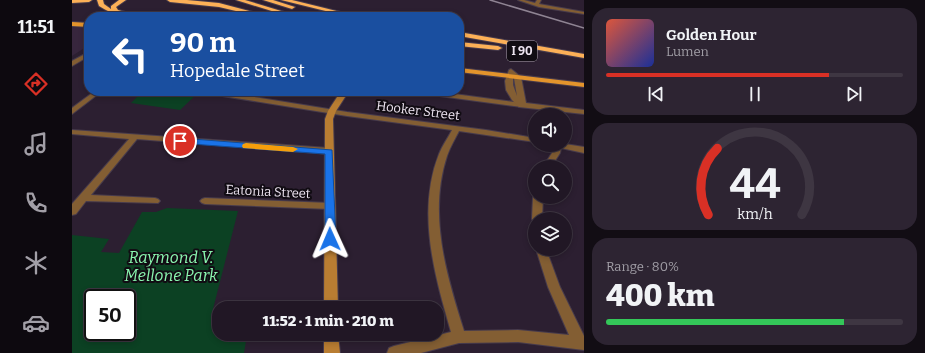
<!DOCTYPE html>
<html lang="en">
<head>
<meta charset="utf-8">
<style>
	body { margin:0; font-family:Bitter,serif; background:#2d2432; color:#f1f3f6; height:100vh; display:flex; flex-direction:column; font-size:15px; white-space:nowrap }
	* { box-sizing:border-box; margin:0 }
	p { font-size:13px; color:#a29fa7 }
	.icon { flex:none; width:22px; height:22px; fill:none; stroke:currentColor; stroke-width:2; stroke-linecap:round; stroke-linejoin:round }
	.map { position:relative; flex:1; overflow:hidden }
	.details { display:flex; flex-direction:column; gap:8px; padding:8px; background:#120d14; width:341px }
	.details>* { flex:none }
	.banner { position:absolute; left:12px; top:12px; width:380px; height:84px; border-radius:16px; box-shadow:0 2px 6px #0003,0 0 0 1px #3e3642; background:#1a4fa0; color:#fff; overflow:hidden }
	.buttons { position:absolute; left:456px; top:108px; display:grid; gap:8px }
	.buttons a { display:grid; place-items:center; width:44px; height:44px; border-radius:50%; background:#211725; box-shadow:0 2px 6px #0003,0 0 0 1px #3e3642; font-size:20px }
	.speed { position:absolute; left:12px; top:289px; display:flex; gap:8px; font-size:20px; font-weight:700; text-align:center }
	.speed>* { display:grid; place-content:center; width:52px; height:52px; border-radius:50%; background:#211725; box-shadow:0 2px 6px #0003,0 0 0 1px #3e3642; line-height:1 }
	.speed .limit { border:2px solid #111; border-radius:6px; background:#fff; color:#111 }
	.pin { position:absolute; display:grid; place-items:center; width:34px; height:34px; color:#fff; margin:-17px; border:2px solid #fff; border-radius:50%; box-shadow:0 1px 4px #0007 }
	.me { position:absolute; width:44px; margin:-22px; rotate:359deg; stroke-linejoin:round; filter:drop-shadow(0 0 3px #0008) }
	.turn { display:flex; align-items:center; gap:14px; height:84px; padding:0 20px; font-size:18px }
	.turn .icon { width:52px; height:52px; stroke-width:2.5 }
	.turn b { display:block; font-size:28px; line-height:34px }
	.big { font-size:30px; font-weight:800; line-height:1.1 }
	.details .widget { flex:1; display:flex; flex-direction:column; justify-content:center; gap:6px; min-width:0; padding:0 14px; border-radius:16px; background:#2d2432 }
	.details .dial { align-items:center; gap:0 }
	.dial svg { height:104px; overflow:visible; fill:none; stroke:#3e3642; stroke-width:7; stroke-linecap:round; text-anchor:middle }
	.dial text { fill:#f1f3f6; stroke:none }
	.song { display:flex; align-items:center; gap:12px }
	.cover { width:48px; height:48px; border-radius:6px; background:linear-gradient(135deg,hsl(10 70% 55%),hsl(230 70% 35%)) }
	.played { height:4px; border-radius:2px; background:linear-gradient(90deg,#d93025 75%,#3e3642 75%) }
	.keys { display:flex; justify-content:space-around; direction:ltr }
	.charge { height:6px; border-radius:3px; background:linear-gradient(90deg,#34c759 80%,#3e3642 0) }
	.trip { position:absolute; left:140px; top:301px; width:232px; height:40px; border-radius:16px; background:#211725; box-shadow:0 2px 6px #0003,0 0 0 1px #3e3642; font-weight:800; line-height:40px; text-align:center }
	main { display:flex; flex:1; min-height:0 }
	.menu { display:flex; flex-direction:column; width:72px; justify-content:space-around; align-items:center; background:#0d090f; color:#a29fa7 }
	.menu .icon { width:28px; height:28px }
	.menu .on { color:#d93025 }
	.menu b { font-size:18px; color:#f1f3f6 }
	.map>svg:first-child { display:block }
</style>
</head>
<body>
<main>
<nav class="menu">
<b>11:51</b>
<svg class="icon on" aria-label="directions" viewBox="0 0 24 24"><path d="M12 3l9 9-9 9-9-9zM9 14v-3h6M13 9l2 2-2 2"/></svg>
<svg class="icon" aria-label="music" viewBox="0 0 24 24"><path d="M9 18V5l10-2v13"/><circle cx="6" cy="18" r="3"/><circle cx="16" cy="16" r="3"/></svg>
<svg class="icon" aria-label="phone" viewBox="0 0 24 24"><path d="M5 4h4l2 5-3 2q2 4 5 5l2-3 5 2v4C11 20 4 13 5 4z"/></svg>
<svg class="icon" aria-label="climate" viewBox="0 0 24 24"><path d="M12 3v18M4 7l16 10M4 17L20 7"/></svg>
<svg class="icon" aria-label="car" viewBox="0 0 24 24"><path d="M5 17H2v-5l4-1 3-4h7l3 4 3 1v5h-3M9 17h6M6 11h13"/><circle cx="7" cy="17" r="2"/><circle cx="17" cy="17" r="2"/></svg>
</nav>
<div class="map">
<svg width="512" height="353" viewBox="0 0 512 353">
	<rect width="100%" height="100%" fill="#2c1f31"/>
	<polygon fill="#37263d" points="0,27 17,28 17,45 0,56"/>
	<g fill="#0c4123" fill-rule="evenodd">
		<polygon points="71,91 128,91 108,110 59,103"/>
		<path d="M 95,208 L 166,211 L 139,317 L 147,317 L 147,334 L 209,334 L 175,335 L 172,353 L 0,353 L 0,235 L 37,239 L 29,252 L 47,253 L 70,212 L 84,212 ZM 21,298 L 55,298 L 55,332 L 21,332 Z"/>
	</g>
	<g fill="none" stroke-linecap="round" stroke-linejoin="round">
		<defs>
			<g id="minor">
				<polygon points="446,0 452,0 463,3 465,0 469,0 467,4 512,12 512,14 467,7"/>
				<polygon points="17,52 17,56 0,66 0,61"/>
				<polygon points="23,91 30,91 0,114 0,108"/>
				<path d="M 129,91 L 145,91 L 275,112 L 414,130 L 463,138 L 463,142 L 387,131 C 383,139 378,147 375,156 C 356,214 374,274 392,331 L 446,330 L 497,335 L 476,287 L 464,249 L 474,249 L 488,287 L 512,336 L 512,350 L 446,342 L 387,343 L 349,353 L 315,353 L 317,348 L 322,346 L 379,332 C 363,276 344,212 367,154 C 370,146 376,138 380,130 L 275,116 L 132,93 Z"/>
				<polygon points="342,91 360,91 450,103 454,105 450,107 345,93"/>
				<polygon points="0,130 257,148 261,151 257,154 65,139 19,195 83,198 86,199 88,201 86,203 14,201 4,214 0,215 0,204 57,139 0,134"/>
				<polygon points="493,144 512,147 512,153 489,148 488,153 479,167 471,167 480,153 481,145 493,145"/>
				<polygon points="463,195 463,197 471,197 470,219 463,219 463,222 460,219 461,197"/>
				<polygon points="133,198 258,203 261,204 263,206 261,208 258,209 133,204 130,203 128,201 130,199"/>
			</g>
			<path id="tertiary" d="M 439,69 L 449,77 L 454,103 L 512,110 L 512,114 L 447,107 L 440,100 L 434,90 L 433,81 L 437,70 ZM 441,77 L 442,78 L 445,96 L 441,85 Z"/>
			<g id="secondary">
				<polygon points="269,91 277,91 264,111 261,119 266,308 252,308 253,119 256,111"/>
				<polygon points="252,334 266,334 268,353 252,353"/>
			</g>
			<g id="primary">
				<polygon points="0,22 17,23 17,27 0,26"/>
				<polygon points="387,68 512,83 512,87 387,72"/>
			</g>
			<g id="motorway">
				<polygon points="0,0 20,0 17,2 0,3"/>
				<path d="M 25,0 L 31,0 L 32,4 L 39,9 L 39,6 L 47,0 L 54,0 L 44,7 L 46,10 L 72,17 C 54,17 42,16 27,6 Z"/>
				<polygon points="95,0 115,0 147,3 200,17 189,17 147,7 98,2"/>
				<polygon points="164,0 173,0 229,17 219,17"/>
				<polygon points="191,0 201,0 223,7 220,9"/>
				<polygon points="209,0 220,0 289,17 278,17"/>
				<polygon points="387,32 512,54 512,58 387,36"/>
				<polygon points="387,42 426,46 430,48 426,50 387,46"/>
			</g>
		</defs>
		<use href="#minor" stroke="#473b4c" stroke-width="2"/>
		<use href="#tertiary" stroke="#473b4c" stroke-width="2"/>
		<use href="#secondary" stroke="#473b4c" stroke-width="2"/>
		<use href="#primary" stroke="#473b4c" stroke-width="2"/>
		<use href="#motorway" stroke="#473b4c" stroke-width="2"/>
		<use href="#minor" fill="#835e33" fill-rule="evenodd"/>
		<use href="#tertiary" fill="#835e33" fill-rule="evenodd"/>
		<use href="#secondary" fill="#b97d32" fill-rule="evenodd"/>
		<use href="#primary" fill="#e3942c" fill-rule="evenodd"/>
		<use href="#motorway" fill="#fcb057" fill-rule="evenodd"/>
		<polyline stroke="#8f8493" stroke-width="1.5" points="418,0 512,28"/>
	</g>
	<polygon fill="#1a73e8" stroke="#114b97" points="108,138 260,150 264,239 262,242 258,243 254,242 253,239 253,154 106,143 104,141"/>
	<polygon fill="#f59e0b" points="174,143 221,147 226,149 221,152 171,148 170,146 171,144"/>
	<g text-anchor="middle" stroke-width="4" stroke-linejoin="round" paint-order="stroke">
		<rect fill="#110c13" stroke="#aba3ae" stroke-width="1" x="435" y="41" width="30" height="20" rx="3"/>
		<g font-size="12" font-weight="bold" fill="#ede4f0">
			<text x="450" y="55">I 90</text>
		</g>
		<g font-size="13" fill="#ede4f0" stroke="#110c13">
			<text transform="translate(346 110) rotate(7)" y="5">Hooker Street</text>
			<text transform="translate(196 191) rotate(3)" y="5">Eatonia Street</text>
		</g>
		<g font-size="16" font-style="italic" fill="#8af6af" stroke="#110c13">
			<text x="99" y="263">Raymond V.<tspan x="99" dy="18">Mellone Park</tspan></text>
		</g>
	</g>
</svg>
<div class="buttons">
<a><svg class="icon" aria-label="sound" viewBox="0 0 24 24"><path d="M4 9h4l5-4v14l-5-4H4zM17 9q2 3 0 6"/></svg></a>
<a><svg class="icon" aria-label="search" viewBox="0 0 24 24"><circle cx="10" cy="10" r="6"/><path d="M15 15l6 6"/></svg></a>
<a><svg class="icon" aria-label="layers" viewBox="0 0 24 24"><path d="M12 4l9 5-9 5-9-5zM3 14l9 5 9-5"/></svg></a>
</div>
<div class="speed"><div class="limit">50</div></div>
<div class="pin" style="left:108px;top:141px;background:#d93025"><svg class="icon" aria-label="arrive" viewBox="0 0 24 24"><path d="M6 21V4h12l-3 4 3 4H6"/></svg></div>
<svg class="me" style="left:258px;top:239px" viewBox="-20 -20 40 40"><path d="M0-17L14 15 0 8-14 15z" fill="#1a73e8" stroke="#fff" stroke-width="4"/></svg>
<div class="trip">11:52 · 1 min · 210 m</div>
<div class="banner">
<div class="turn"><svg class="icon" aria-label="left" viewBox="0 0 24 24"><path d="M17 20v-9H6M10 6l-5 5 5 5"/></svg><div><b>90 m</b>Hopedale Street</div></div>
</div>
</div>
<section class="details">
<div class="widget">
<div class="song"><i class="cover"></i><div><b>Golden Hour</b><p>Lumen</p></div></div>
<div class="played"></div>
<div class="keys"><svg class="icon" aria-label="previous" viewBox="0 0 24 24"><path d="M18 5L8 12l10 7zM5 5v14"/></svg><svg class="icon" aria-label="pause" viewBox="0 0 24 24"><path d="M8 5v14M16 5v14"/></svg><svg class="icon" aria-label="next" viewBox="0 0 24 24"><path d="M6 5l10 7-10 7zM19 5v14"/></svg></div>
</div>
<div class="widget dial"><svg viewBox="0 0 100 80">
<path d="M14 69A42 42 0 1 1 86 69"/>
<path d="M14 69A42 42 0 0 1 21 18" stroke="#d93025"/>
<text x="50" y="56" font-size="32" font-weight="700">44</text>
<text x="50" y="72" font-size="11">km/h</text>
</svg></div>
<div class="widget"><p>Range · 80%</p><b class="big">400 km</b><div class="charge"></div></div>
</section>
</main>
</body>
</html>
